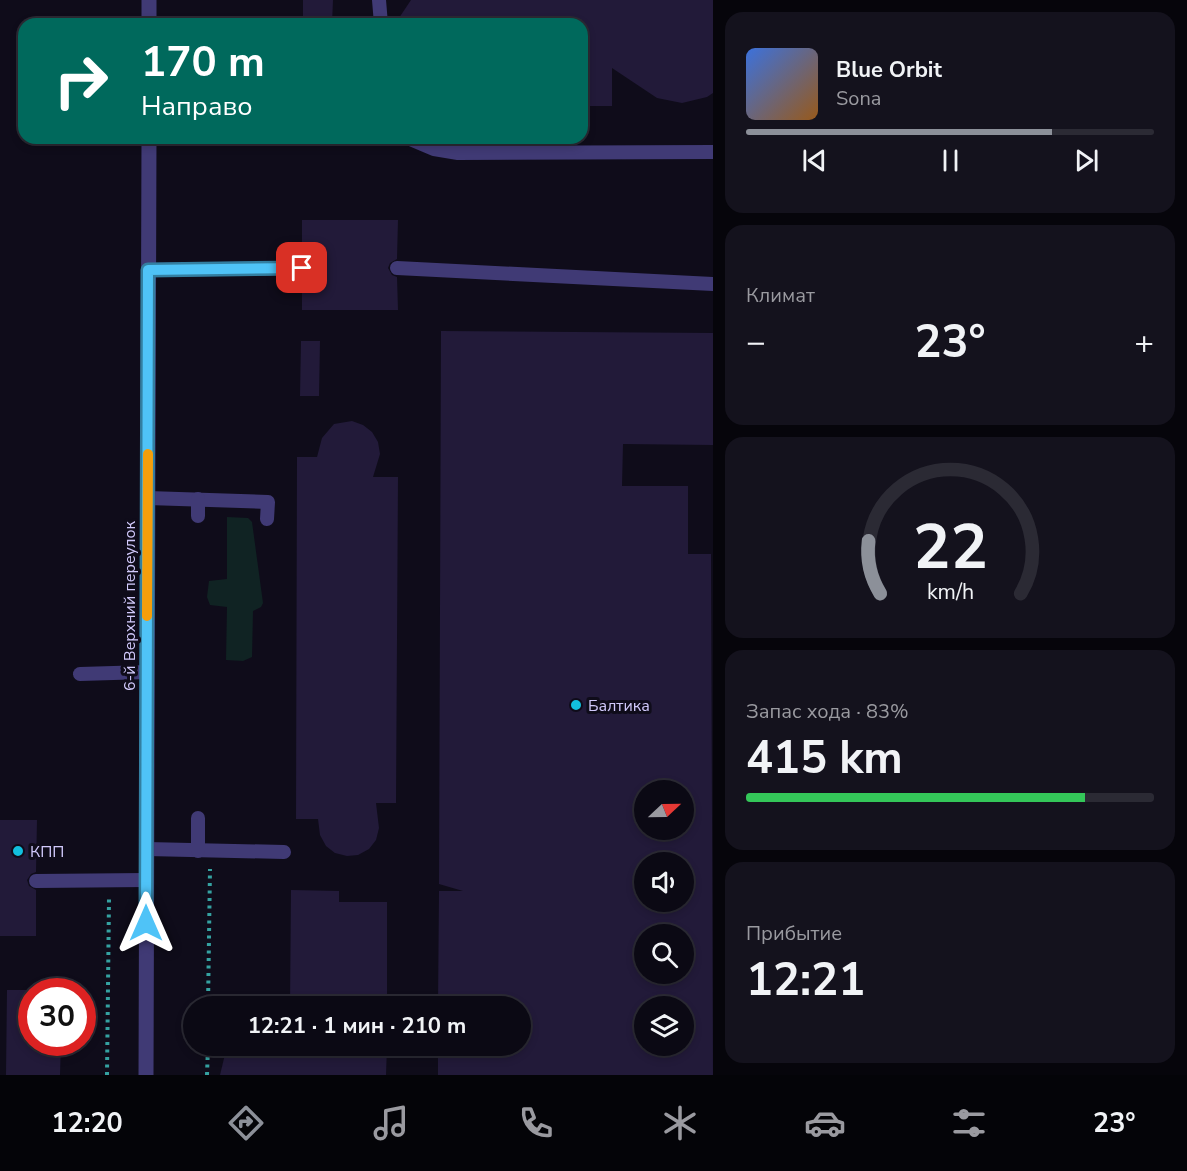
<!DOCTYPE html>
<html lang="ru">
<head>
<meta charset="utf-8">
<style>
	body { margin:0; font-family:"Nunito Sans",sans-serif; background:#14121d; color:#f1f3f6; height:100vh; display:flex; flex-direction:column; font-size:22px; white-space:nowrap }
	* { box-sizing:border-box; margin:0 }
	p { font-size:20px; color:#9a9aa0 }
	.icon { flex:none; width:33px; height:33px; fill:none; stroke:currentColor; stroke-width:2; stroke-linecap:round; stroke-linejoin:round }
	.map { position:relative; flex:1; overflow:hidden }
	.side { display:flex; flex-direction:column; gap:12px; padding:12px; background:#06050b; width:474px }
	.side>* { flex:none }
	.top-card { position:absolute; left:18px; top:18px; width:570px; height:126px; border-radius:18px; box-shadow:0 3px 9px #0003,0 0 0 2px #2b2a34; background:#00695c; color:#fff; overflow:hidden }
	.needle { width:39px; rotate:68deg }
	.buttons { position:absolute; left:634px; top:780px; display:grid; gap:12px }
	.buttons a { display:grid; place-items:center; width:60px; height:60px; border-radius:50%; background:#0b0914; box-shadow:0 3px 9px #0003,0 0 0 2px #2b2a34; font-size:30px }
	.speed { position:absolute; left:18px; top:978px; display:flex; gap:12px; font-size:30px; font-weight:700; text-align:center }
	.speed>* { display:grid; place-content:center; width:78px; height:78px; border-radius:50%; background:#0b0914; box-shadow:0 3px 9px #0003,0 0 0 2px #2b2a34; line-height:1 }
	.speed .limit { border:9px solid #d22; background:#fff; color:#111 }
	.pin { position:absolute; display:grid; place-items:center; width:51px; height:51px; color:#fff; margin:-26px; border-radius:12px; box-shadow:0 3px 9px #0006 }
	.me { position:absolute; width:66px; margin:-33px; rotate:0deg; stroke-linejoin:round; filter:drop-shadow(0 0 4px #0008) }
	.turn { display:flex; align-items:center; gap:21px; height:126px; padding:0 24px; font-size:27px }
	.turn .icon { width:78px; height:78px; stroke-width:2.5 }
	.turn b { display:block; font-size:42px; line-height:51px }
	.big { font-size:45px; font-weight:700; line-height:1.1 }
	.side .tile { flex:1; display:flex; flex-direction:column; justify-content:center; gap:9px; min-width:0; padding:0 21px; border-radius:18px; background:#14121d }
	.side .dial { align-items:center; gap:0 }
	.dial svg { height:156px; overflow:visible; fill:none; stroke:#2b2a34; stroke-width:7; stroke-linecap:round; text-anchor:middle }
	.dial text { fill:#f1f3f6; stroke:none }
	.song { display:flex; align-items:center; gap:18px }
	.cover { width:72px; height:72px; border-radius:9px; background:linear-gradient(135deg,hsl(220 70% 55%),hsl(30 70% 35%)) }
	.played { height:6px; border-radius:3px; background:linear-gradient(90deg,#8c9099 75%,#2b2a34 75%) }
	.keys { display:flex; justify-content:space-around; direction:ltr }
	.heat { display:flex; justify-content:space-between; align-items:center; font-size:33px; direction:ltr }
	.charge { height:9px; border-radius:4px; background:linear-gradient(90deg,#34c759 83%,#2b2a34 0) }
	.trip { position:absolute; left:183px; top:996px; width:348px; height:60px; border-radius:30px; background:#0b0914; box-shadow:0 3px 9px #0003,0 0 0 2px #2b2a34; font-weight:700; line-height:60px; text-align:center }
	.tabs { display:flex; height:96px; justify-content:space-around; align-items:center; background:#040408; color:#9a9aa0 }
	.tabs .icon { width:42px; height:42px }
	.tabs .active { color:#8c9099 }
	.tabs b { font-size:27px; color:#f1f3f6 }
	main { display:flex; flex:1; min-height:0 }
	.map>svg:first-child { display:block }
</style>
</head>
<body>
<main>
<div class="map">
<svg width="713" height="1075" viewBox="0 0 713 1075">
	<rect width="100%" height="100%" fill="#0f0c1a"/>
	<polygon fill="#102323" points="227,517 248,518 252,522 263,603 261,607 253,611 252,657 243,661 226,660 227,607 210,605 207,597 209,581 227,579"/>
	<g fill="#221a39" fill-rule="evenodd">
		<polygon points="303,0 333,0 332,24 303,24"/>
		<polygon points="411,0 713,0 713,93 707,97 682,103 657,98 612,68 612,106 582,106 582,24 395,24"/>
		<polygon points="302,220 398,220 397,259 390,263 388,268 392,275 397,277 398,310 302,310 302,277 307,275 311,268 309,263 302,259"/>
		<path d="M 441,331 L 713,333 L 713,445 L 623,444 L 622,486 L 688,486 L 688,554 L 711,554 L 713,1075 L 438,1075 L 438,1046 L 520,1046 L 520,1006 L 438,1006 L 439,891 L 463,891 L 439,884 ZM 645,790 L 684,790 L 684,830 L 645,830 ZM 645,862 L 684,862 L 684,902 L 645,902 ZM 645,934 L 684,934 L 684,974 L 645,974 ZM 645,1006 L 684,1006 L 684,1046 L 645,1046 Z"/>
		<polygon points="301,341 320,341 319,396 300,396"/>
		<polygon points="352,421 363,425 372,432 378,442 380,454 373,477 398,477 396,803 376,803 379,828 376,840 369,849 358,855 347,856 335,853 326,846 320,835 318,819 296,819 297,457 317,457 322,438 334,424"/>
		<polygon points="0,820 37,820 36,872 31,874 27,880 29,886 36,890 36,936 0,936"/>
		<polygon points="291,890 339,891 339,902 387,902 387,1006 290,1006"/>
		<polygon points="7,990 32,990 32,1042 61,1042 60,1075 6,1075"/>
		<polygon points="227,1046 387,1046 386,1075 220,1075"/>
	</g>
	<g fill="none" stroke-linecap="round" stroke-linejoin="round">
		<g stroke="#35a2a1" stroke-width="4" stroke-dasharray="3 4.5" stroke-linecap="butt">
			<polyline points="208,1006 210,869"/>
			<polyline points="107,1075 109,899"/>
			<polyline points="207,1075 208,1046"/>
		</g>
		<g stroke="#403a75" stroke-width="14">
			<polyline points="379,0 381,24"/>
			<polyline points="408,138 434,149 458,153 713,152"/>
			<polyline points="397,268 713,284"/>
			<polyline points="148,270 302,268"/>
			<polyline points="148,498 268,502 267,519"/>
			<polyline points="198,499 198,516"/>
			<polyline points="80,674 147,672"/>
			<polyline points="147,849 284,852"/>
			<polyline points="198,851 198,818"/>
			<polyline points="36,881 146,880"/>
		</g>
		<g stroke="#403a75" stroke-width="15">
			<polyline points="149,24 149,0"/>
			<polyline points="146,1075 149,138"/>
		</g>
	</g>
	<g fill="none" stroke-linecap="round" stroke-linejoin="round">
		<defs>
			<polyline id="route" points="146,923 148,270 302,268"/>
		</defs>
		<use href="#route" stroke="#337fa1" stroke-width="15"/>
		<use href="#route" stroke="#4fc3f7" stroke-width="10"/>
		<polyline stroke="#f59e0b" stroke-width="10" points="147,616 148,454"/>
	</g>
	<g fill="#12bfde" stroke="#0f0c1a" stroke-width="2">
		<circle cx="576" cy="705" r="6"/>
		<circle cx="18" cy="851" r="6"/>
	</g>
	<g text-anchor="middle" stroke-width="6" stroke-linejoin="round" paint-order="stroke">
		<g font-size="16" fill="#d1c9fb" stroke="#0f0c1a">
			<text transform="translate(129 606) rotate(-90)" y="6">6-й Верхний переулок</text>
		</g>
		<g font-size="16" fill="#d1c9fb" stroke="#0f0c1a" text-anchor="start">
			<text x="588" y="711">Балтика</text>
			<text x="30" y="857">КПП</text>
		</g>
	</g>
</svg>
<div class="buttons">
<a><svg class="needle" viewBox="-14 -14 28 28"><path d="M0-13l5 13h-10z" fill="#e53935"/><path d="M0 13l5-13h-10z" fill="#9a9aa0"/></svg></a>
<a><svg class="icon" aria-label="sound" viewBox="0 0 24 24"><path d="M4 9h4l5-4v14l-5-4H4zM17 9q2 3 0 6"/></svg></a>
<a><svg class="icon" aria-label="search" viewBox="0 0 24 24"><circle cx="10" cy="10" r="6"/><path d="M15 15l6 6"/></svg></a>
<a><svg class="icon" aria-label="layers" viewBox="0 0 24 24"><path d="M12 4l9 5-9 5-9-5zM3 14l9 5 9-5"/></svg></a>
</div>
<div class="speed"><div class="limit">30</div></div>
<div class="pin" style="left:302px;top:268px;background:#d93025"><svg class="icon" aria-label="arrive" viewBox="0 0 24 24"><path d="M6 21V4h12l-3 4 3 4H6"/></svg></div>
<svg class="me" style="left:146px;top:923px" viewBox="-20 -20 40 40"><path d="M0-17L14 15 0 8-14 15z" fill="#4fc3f7" stroke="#fff" stroke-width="4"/></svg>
<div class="trip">12:21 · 1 мин · 210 m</div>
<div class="top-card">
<div class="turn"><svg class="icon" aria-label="right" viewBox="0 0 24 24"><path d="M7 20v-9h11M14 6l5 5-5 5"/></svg><div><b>170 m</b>Направо</div></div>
</div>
</div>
<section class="side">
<div class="tile">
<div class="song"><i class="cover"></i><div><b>Blue Orbit</b><p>Sona</p></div></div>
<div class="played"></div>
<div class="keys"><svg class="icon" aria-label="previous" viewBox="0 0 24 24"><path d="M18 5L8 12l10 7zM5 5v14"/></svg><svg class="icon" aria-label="pause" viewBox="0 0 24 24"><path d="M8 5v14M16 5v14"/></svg><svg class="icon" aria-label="next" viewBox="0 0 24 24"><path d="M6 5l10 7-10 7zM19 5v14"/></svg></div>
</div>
<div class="tile"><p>Климат</p>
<div class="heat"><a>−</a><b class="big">23°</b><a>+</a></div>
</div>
<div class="tile dial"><svg viewBox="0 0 100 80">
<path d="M14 69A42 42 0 1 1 86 69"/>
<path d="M14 69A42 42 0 0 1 8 42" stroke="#8c9099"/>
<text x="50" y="56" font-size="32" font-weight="700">22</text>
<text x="50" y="72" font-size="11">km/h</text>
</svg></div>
<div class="tile"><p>Запас хода · 83%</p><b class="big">415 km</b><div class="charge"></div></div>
<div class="tile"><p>Прибытие</p><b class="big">12:21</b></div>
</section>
</main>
<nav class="tabs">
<b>12:20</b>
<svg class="icon active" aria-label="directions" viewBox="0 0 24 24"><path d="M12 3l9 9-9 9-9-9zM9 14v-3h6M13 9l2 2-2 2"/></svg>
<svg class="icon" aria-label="music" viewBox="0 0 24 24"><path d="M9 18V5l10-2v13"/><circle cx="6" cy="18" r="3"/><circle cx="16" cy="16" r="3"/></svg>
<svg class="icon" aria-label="phone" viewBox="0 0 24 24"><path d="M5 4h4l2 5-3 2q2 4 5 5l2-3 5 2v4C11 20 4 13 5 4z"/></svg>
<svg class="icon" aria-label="climate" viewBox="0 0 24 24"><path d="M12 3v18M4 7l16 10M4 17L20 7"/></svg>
<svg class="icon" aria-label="car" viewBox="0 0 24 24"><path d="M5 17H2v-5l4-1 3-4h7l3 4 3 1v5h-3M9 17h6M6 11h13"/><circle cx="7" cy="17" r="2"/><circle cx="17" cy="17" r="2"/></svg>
<svg class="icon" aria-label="filters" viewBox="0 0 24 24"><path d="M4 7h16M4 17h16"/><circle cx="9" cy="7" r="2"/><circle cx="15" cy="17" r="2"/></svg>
<b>23°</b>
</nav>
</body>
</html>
